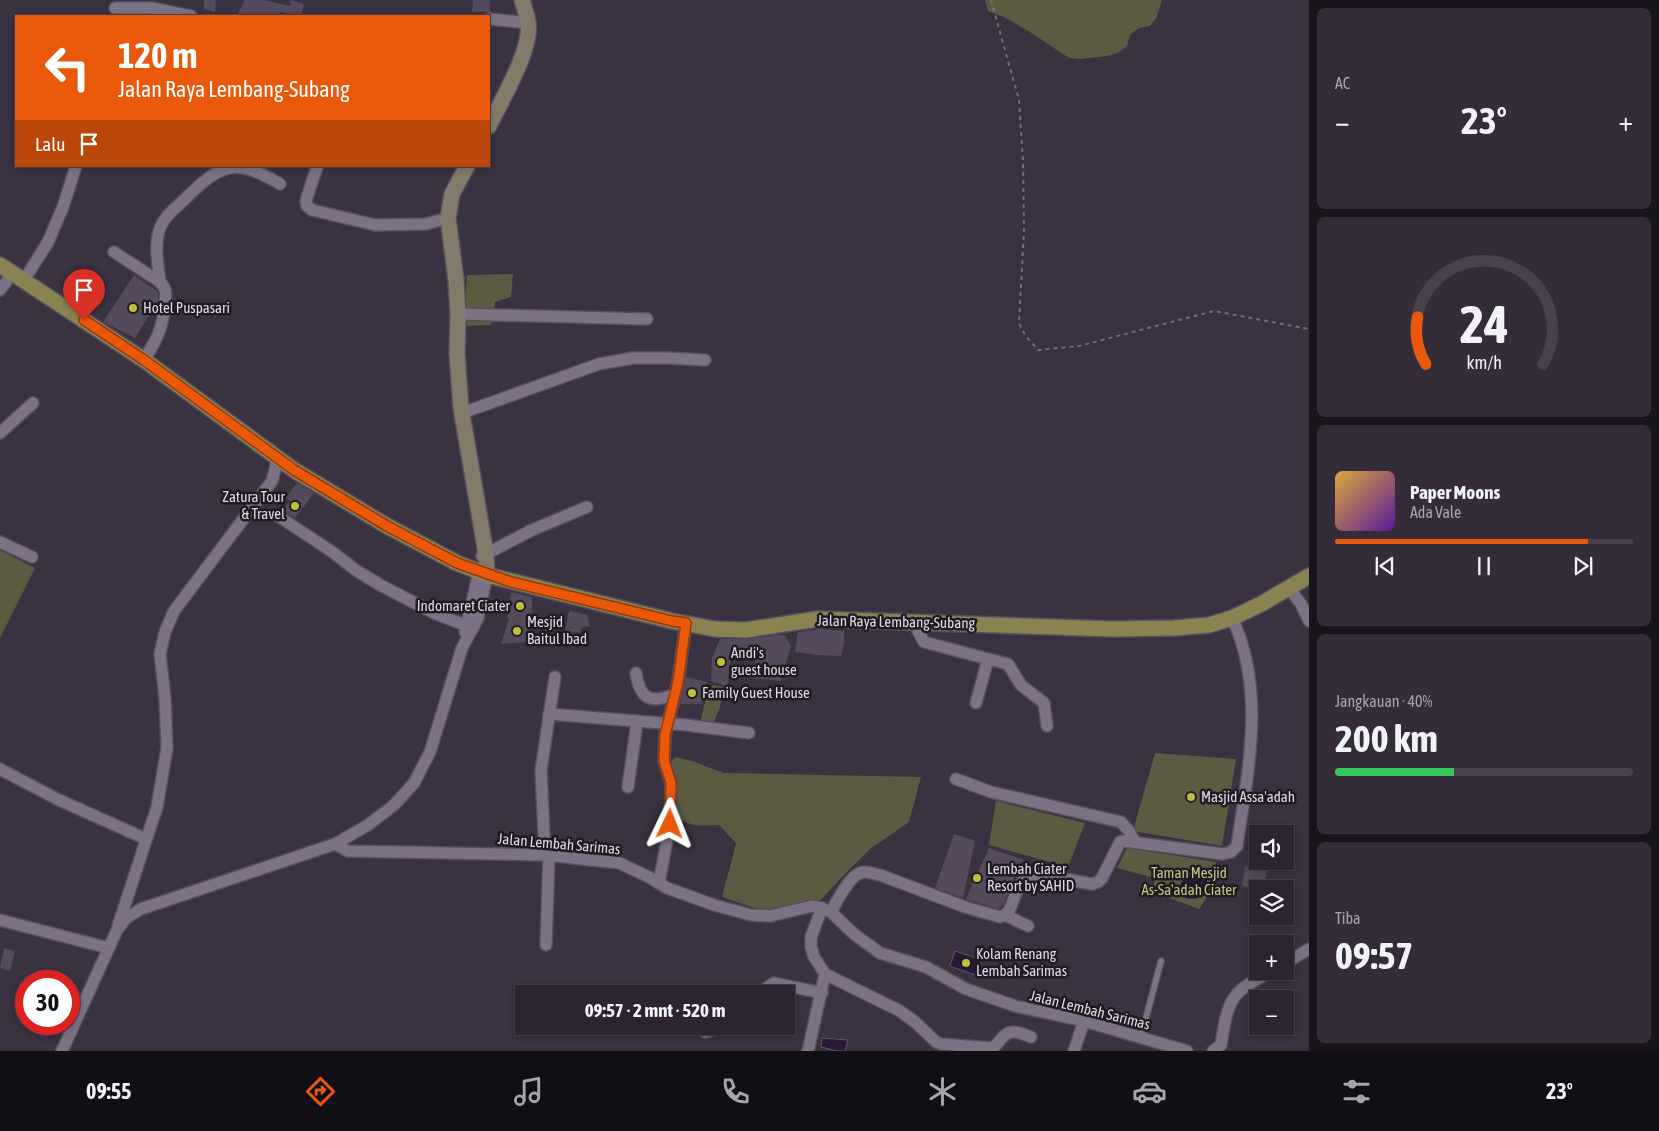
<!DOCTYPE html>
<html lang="id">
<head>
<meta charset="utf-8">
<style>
	body { margin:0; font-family:"Asap Condensed",sans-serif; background:#342d39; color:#f1f3f6; height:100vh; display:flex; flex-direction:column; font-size:19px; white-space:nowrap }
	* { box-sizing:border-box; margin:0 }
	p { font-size:16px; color:#a6a5ab }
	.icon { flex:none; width:28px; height:28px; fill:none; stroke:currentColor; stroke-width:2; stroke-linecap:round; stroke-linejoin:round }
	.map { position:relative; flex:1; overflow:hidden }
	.sheet { display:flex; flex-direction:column; gap:8px; padding:8px; background:#18141b; width:350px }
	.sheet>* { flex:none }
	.hud { position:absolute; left:15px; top:15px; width:475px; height:152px; border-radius:0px; box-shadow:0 2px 8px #0003,0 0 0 1px #48424d; background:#ea580c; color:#fff; overflow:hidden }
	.controls { position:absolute; left:1249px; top:825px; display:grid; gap:10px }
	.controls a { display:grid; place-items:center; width:45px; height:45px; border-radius:0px; background:#2c2531; box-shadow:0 2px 8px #0003,0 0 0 1px #48424d; font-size:25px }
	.speed { position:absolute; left:15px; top:970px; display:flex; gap:10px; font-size:25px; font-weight:700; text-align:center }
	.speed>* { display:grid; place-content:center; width:65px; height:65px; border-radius:50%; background:#2c2531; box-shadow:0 2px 8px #0003,0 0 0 1px #48424d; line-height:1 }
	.speed .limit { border:8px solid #d22; background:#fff; color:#111 }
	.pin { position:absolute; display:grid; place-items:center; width:42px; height:42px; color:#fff; margin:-51px -21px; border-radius:50% 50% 50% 0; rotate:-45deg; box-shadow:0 0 5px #0007 }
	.pin .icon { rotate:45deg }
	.me { position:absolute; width:55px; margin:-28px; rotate:2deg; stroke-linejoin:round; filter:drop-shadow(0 0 4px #0008) }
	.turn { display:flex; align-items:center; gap:18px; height:105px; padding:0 20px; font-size:22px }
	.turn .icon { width:65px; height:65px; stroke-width:2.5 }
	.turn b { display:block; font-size:35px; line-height:42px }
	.then { display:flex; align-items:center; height:48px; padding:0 20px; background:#0003; gap:10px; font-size:19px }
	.big { font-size:38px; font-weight:700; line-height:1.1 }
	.sheet .widget { flex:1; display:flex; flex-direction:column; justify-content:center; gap:8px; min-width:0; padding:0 18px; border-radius:8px; background:#342d39 }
	.sheet .dial { align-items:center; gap:0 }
	.dial svg { height:130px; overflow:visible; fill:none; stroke:#48424d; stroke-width:7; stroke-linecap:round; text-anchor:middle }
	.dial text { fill:#f1f3f6; stroke:none }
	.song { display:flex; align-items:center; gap:15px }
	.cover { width:60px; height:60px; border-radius:8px; background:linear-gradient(135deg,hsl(40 70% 55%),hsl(270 70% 35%)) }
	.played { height:5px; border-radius:2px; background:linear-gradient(90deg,#ea580c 85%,#48424d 85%) }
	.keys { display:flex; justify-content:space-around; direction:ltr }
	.heat { display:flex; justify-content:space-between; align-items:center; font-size:28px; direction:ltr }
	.charge { height:8px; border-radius:4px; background:linear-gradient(90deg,#34c759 40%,#48424d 0) }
	.trip { position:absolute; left:515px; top:985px; width:280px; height:50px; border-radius:0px; background:#2c2531; box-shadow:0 2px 8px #0003,0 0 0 1px #48424d; font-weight:700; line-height:50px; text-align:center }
	.menu { display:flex; height:80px; justify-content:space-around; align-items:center; background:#120f14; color:#a6a5ab }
	.menu .icon { width:35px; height:35px }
	.menu .selected { color:#ea580c }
	.menu b { font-size:22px; color:#f1f3f6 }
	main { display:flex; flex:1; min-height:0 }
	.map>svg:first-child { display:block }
</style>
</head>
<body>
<main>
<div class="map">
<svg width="1309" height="1051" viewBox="0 0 1309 1051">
	<rect width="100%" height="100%" fill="#3a3141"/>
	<g fill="#5c5b41">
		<polygon points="985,0 1162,0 1157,17 1150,26 1139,28 1130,35 1127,46 1118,53 1107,56 1081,59 1069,58 1030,32 1004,17 988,11"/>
		<polygon points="513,274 511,297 495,302 491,325 464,326 467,275"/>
		<polygon points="0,550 35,568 0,638"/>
		<polygon points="713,685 724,687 720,707 712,727 700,723 707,694"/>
		<polygon points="1155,753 1236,759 1222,846 1133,831"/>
		<path d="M 676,757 L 692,761 L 724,773 L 921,777 L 909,822 L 870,849 L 845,874 L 817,904 L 763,911 L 722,897 L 736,843 L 719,825 C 692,826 686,827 667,807 L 672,760 Z"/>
		<polygon points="996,801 1085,823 1068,867 989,845"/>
		<polygon points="1127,848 1216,862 1214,886 1199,909 1153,892 1155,878 1117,868"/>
	</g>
	<g fill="#2a1936" stroke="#60536a">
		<polygon points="1186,873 1201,874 1208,881 1206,892 1197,899 1187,899 1179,894 1180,884"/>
		<polygon points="955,951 982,960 975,975 950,966"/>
		<polygon points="822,1038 848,1040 845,1051 838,1051 821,1047"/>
	</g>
	<g fill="#544a5b">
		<polygon points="204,0 216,0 215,12 204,9"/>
		<polygon points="245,0 264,0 290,6 291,0 304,4 301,16 280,12 279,16 237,16"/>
		<polygon points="473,0 490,0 490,12 472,12"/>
		<polygon points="134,275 157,291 158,295 158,301 135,338 103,322"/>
		<polygon points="297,483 314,493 295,518 282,510 290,501 285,498"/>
		<polygon points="511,592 532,597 532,619 527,642 501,644 509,619 507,618"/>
		<polygon points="569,611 587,615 590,626 582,627 580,633 565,632"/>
		<polygon points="821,629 844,631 844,644 841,656 817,655 795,652 798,632"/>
		<polygon points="777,635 785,635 791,646 781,681 751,678 755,661 734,650 729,666 728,687 711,681 712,658 720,639 747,639"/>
		<polygon points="686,677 707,682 701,704 680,704"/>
		<polygon points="954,834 975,841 963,898 935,888"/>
		<polygon points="989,848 1024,860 1019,866 1003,905 998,909 966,899"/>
		<polygon points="1245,866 1267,869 1265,884 1254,883 1254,888 1242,886"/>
		<polygon points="4,948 15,951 10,971 0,968"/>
	</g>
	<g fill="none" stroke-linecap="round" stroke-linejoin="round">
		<defs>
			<polyline id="lane" points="1141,1037 1161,961"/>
			<g id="street">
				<polyline points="115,8 152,8 191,16"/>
				<polyline points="489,19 529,23"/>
				<polyline points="317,167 306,200 307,206 312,210 375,225 426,224 448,218"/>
				<path d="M 114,252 L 160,282 C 167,289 166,295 165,304 C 163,328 156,341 144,360"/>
				<polyline points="24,280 48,242 63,207 76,166"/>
				<path d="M 160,282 C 158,265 154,244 160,228 C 165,215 176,208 185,199 C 220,164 235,157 280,184"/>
				<polyline points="0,290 13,273"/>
				<polyline points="458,314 647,319"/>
				<polyline points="462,413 599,364 633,358 667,358 705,360"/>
				<polyline points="0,433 33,403"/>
				<polyline points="278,516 331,551 357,571 382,586 436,614 473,628"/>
				<polyline points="0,542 32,557"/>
				<polyline points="482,556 532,530 587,507"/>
				<polyline points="1289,588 1301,604 1309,621"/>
				<polyline points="918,622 918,631 924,642 988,659 976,703"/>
				<polyline points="465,632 479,572"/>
				<polyline points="988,659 1008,664 1021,685 1044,703 1047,726"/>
				<path d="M 636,673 C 640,700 651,704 675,694"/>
				<polyline points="549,714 686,725 749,733"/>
				<polyline points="0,769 59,800 146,839"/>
				<polyline points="956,779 991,792 1121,822 1129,831 1134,841"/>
				<polyline points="628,787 637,722"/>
				<polyline points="335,844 348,851 545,855 619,863 649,877 667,888 714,905 751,915 770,916 812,906 822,908 831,912 854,934 880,953 926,967 966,989 1015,1006 1084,1021 1187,1051"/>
				<polyline points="545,855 541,770 555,677"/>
				<polyline points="659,883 670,824 671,795 671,783 664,761 665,735 678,682 686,623"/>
				<path d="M 822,908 L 811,937 L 811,947 L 814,957 L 825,974 L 900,1011 L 915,1022 L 936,1042 L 941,1044 L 992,1048 C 998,1045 999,1040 1004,1036 C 1012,1028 1023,1034 1031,1037"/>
				<path d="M 831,912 C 837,901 849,877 860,873 C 866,870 874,874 880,875 L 965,907 L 1000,917 L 1005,915 L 1009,911 C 1015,897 1019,875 1037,874 L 1092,884 L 1098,882 L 1102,878 L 1120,842 L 1123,841 L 1223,854 L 1231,852 L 1237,846 C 1248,771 1266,689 1232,618"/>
				<polyline points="1005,915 1028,926"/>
				<polyline points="0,920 109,948"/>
				<polyline points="118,926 157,807 167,748 165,698 160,654 165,632 174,611 272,481 278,458"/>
				<polyline points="546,945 549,857"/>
				<polyline points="1285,963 1309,949"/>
				<polyline points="758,994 774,983 822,993"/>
				<polyline points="705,1032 725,1026"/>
				<polyline points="62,1051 117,930 126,918 141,909 335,844 368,825 394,805 414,783 430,752 462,648 478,618 487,575"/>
				<polyline points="808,1051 825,974"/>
				<polyline points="1074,1051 1084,1021"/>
				<path d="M 1213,1051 L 1221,1045 C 1224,1027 1226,1002 1241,990 C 1250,982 1262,977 1272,971"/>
			</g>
			<g id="secondary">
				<path d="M 489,126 C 501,101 533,48 528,22 C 527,15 524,7 522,0"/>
				<polyline points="467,166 452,194 448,218 456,280 458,314 457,354 461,408 486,554 487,575"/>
			</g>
			<polyline id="primary" points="0,265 144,360 294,470 387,526 457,563 487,575 672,621 715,629 746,630 817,619 1113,629 1174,628 1209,625 1232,618 1261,604 1309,576"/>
		</defs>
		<use href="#lane" stroke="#564f5d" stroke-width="8"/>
		<use href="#street" stroke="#564f5d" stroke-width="14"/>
		<use href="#secondary" stroke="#564f5d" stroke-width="18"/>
		<use href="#primary" stroke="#564f5d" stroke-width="18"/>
		<polyline stroke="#756d7b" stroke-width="2" stroke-dasharray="4 4" stroke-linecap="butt" points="991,0 1019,100 1023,161 1024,231 1019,323 1025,335 1038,350 1079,346 1214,311 1309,329"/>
		<use href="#lane" stroke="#7d7285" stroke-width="5.5"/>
		<use href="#street" stroke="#7d7285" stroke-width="11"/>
		<use href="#secondary" stroke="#847a6a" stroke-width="15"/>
		<use href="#primary" stroke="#8a8250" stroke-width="15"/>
	</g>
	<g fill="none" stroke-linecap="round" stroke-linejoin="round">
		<defs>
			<polyline id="route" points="84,320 144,360 294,470 387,526 457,563 508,581 672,621 686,623 678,682 665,735 664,761 671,783 670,824"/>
		</defs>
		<use href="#route" stroke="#983908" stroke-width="12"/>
		<use href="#route" stroke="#ea580c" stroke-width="9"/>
	</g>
	<g fill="#c3bd3e" stroke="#1f1b22" stroke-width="2">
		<circle cx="133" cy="308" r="5"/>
		<circle cx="295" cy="506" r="5"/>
		<circle cx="520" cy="606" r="5"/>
		<circle cx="517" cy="631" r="5"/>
		<circle cx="721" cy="662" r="5"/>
		<circle cx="692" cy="693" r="5"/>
		<circle cx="1191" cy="797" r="5"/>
		<circle cx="977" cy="878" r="5"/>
		<circle cx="966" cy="963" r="5"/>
	</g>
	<g text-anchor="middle" stroke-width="5" stroke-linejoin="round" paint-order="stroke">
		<g font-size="15" fill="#dfd9e4" stroke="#1f1b22" text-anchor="start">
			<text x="143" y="313">Hotel Puspasari</text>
			<text x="285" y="502" text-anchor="end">Zatura Tour<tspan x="285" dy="17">&amp; Travel</tspan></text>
			<text x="510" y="611" text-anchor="end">Indomaret Ciater</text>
			<text x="527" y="627">Mesjid<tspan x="527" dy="17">Baitul Ibad</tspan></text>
			<text x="731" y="658">Andi's<tspan x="731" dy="17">guest house</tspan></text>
			<text x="702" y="698">Family Guest House</text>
			<text x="1201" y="802">Masjid Assa'adah</text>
			<text x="987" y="874">Lembah Ciater<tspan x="987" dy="17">Resort by SAHID</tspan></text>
			<text x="976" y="959">Kolam Renang<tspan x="976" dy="17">Lembah Sarimas</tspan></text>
		</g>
		<g font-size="15" fill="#dfd9e4" stroke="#1f1b22">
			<text transform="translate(896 622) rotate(1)" y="5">Jalan Raya Lembang-Subang</text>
			<text transform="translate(559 844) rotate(5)" y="5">Jalan Lembah Sarimas</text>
			<text transform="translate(1090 1010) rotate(14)" y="5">Jalan Lembah Sarimas</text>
		</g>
		<g font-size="15" fill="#c4c27f" stroke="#1f1b22">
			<text x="1189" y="878">Taman Mesjid<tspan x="1189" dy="17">As-Sa'adah Ciater</tspan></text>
		</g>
	</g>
</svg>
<div class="controls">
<a><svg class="icon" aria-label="sound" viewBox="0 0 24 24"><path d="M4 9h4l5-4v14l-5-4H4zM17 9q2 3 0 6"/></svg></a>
<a><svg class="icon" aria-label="layers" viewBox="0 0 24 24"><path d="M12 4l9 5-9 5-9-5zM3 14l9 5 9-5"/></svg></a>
<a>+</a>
<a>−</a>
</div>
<div class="speed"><div class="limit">30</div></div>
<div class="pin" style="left:84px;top:320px;background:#d93025"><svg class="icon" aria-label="arrive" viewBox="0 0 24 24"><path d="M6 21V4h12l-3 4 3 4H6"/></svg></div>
<svg class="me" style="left:670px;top:824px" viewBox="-20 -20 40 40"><path d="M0-17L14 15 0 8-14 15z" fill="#ea580c" stroke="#fff" stroke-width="4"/></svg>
<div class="trip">09:57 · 2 mnt · 520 m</div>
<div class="hud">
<div class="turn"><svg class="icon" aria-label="left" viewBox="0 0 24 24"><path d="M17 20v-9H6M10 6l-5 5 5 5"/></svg><div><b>120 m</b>Jalan Raya Lembang-Subang</div></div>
<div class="then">Lalu<svg class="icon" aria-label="arrive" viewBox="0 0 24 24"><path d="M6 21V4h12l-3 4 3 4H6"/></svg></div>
</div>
</div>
<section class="sheet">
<div class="widget"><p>AC</p>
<div class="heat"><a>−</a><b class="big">23°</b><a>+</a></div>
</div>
<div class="widget dial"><svg viewBox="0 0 100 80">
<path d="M14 69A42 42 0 1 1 86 69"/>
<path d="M14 69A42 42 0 0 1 9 40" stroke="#ea580c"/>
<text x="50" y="56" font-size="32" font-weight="700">24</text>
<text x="50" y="72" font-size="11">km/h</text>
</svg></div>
<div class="widget">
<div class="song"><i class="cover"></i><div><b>Paper Moons</b><p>Ada Vale</p></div></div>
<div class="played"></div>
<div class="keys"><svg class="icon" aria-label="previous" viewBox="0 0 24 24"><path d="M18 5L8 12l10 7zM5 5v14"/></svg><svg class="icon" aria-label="pause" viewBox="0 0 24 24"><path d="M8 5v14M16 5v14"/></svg><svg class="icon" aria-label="next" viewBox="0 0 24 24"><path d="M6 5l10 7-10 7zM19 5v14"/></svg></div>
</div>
<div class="widget"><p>Jangkauan · 40%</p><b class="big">200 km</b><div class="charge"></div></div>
<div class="widget"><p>Tiba</p><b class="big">09:57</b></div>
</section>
</main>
<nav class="menu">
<b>09:55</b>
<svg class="icon selected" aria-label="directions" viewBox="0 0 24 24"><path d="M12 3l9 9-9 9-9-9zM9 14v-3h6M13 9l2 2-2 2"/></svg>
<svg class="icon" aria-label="music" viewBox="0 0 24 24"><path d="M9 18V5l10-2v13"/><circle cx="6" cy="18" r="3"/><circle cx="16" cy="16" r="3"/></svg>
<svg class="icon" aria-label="phone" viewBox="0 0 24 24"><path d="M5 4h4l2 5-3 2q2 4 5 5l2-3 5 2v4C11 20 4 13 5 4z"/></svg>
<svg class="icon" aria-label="climate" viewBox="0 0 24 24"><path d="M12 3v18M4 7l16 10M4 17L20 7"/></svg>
<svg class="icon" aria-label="car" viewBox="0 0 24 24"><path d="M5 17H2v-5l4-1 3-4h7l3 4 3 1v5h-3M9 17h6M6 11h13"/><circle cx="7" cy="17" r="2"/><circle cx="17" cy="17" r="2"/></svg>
<svg class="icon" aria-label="filters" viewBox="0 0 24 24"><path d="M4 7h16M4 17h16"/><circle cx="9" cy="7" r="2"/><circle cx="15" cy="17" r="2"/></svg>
<b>23°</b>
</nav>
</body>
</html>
